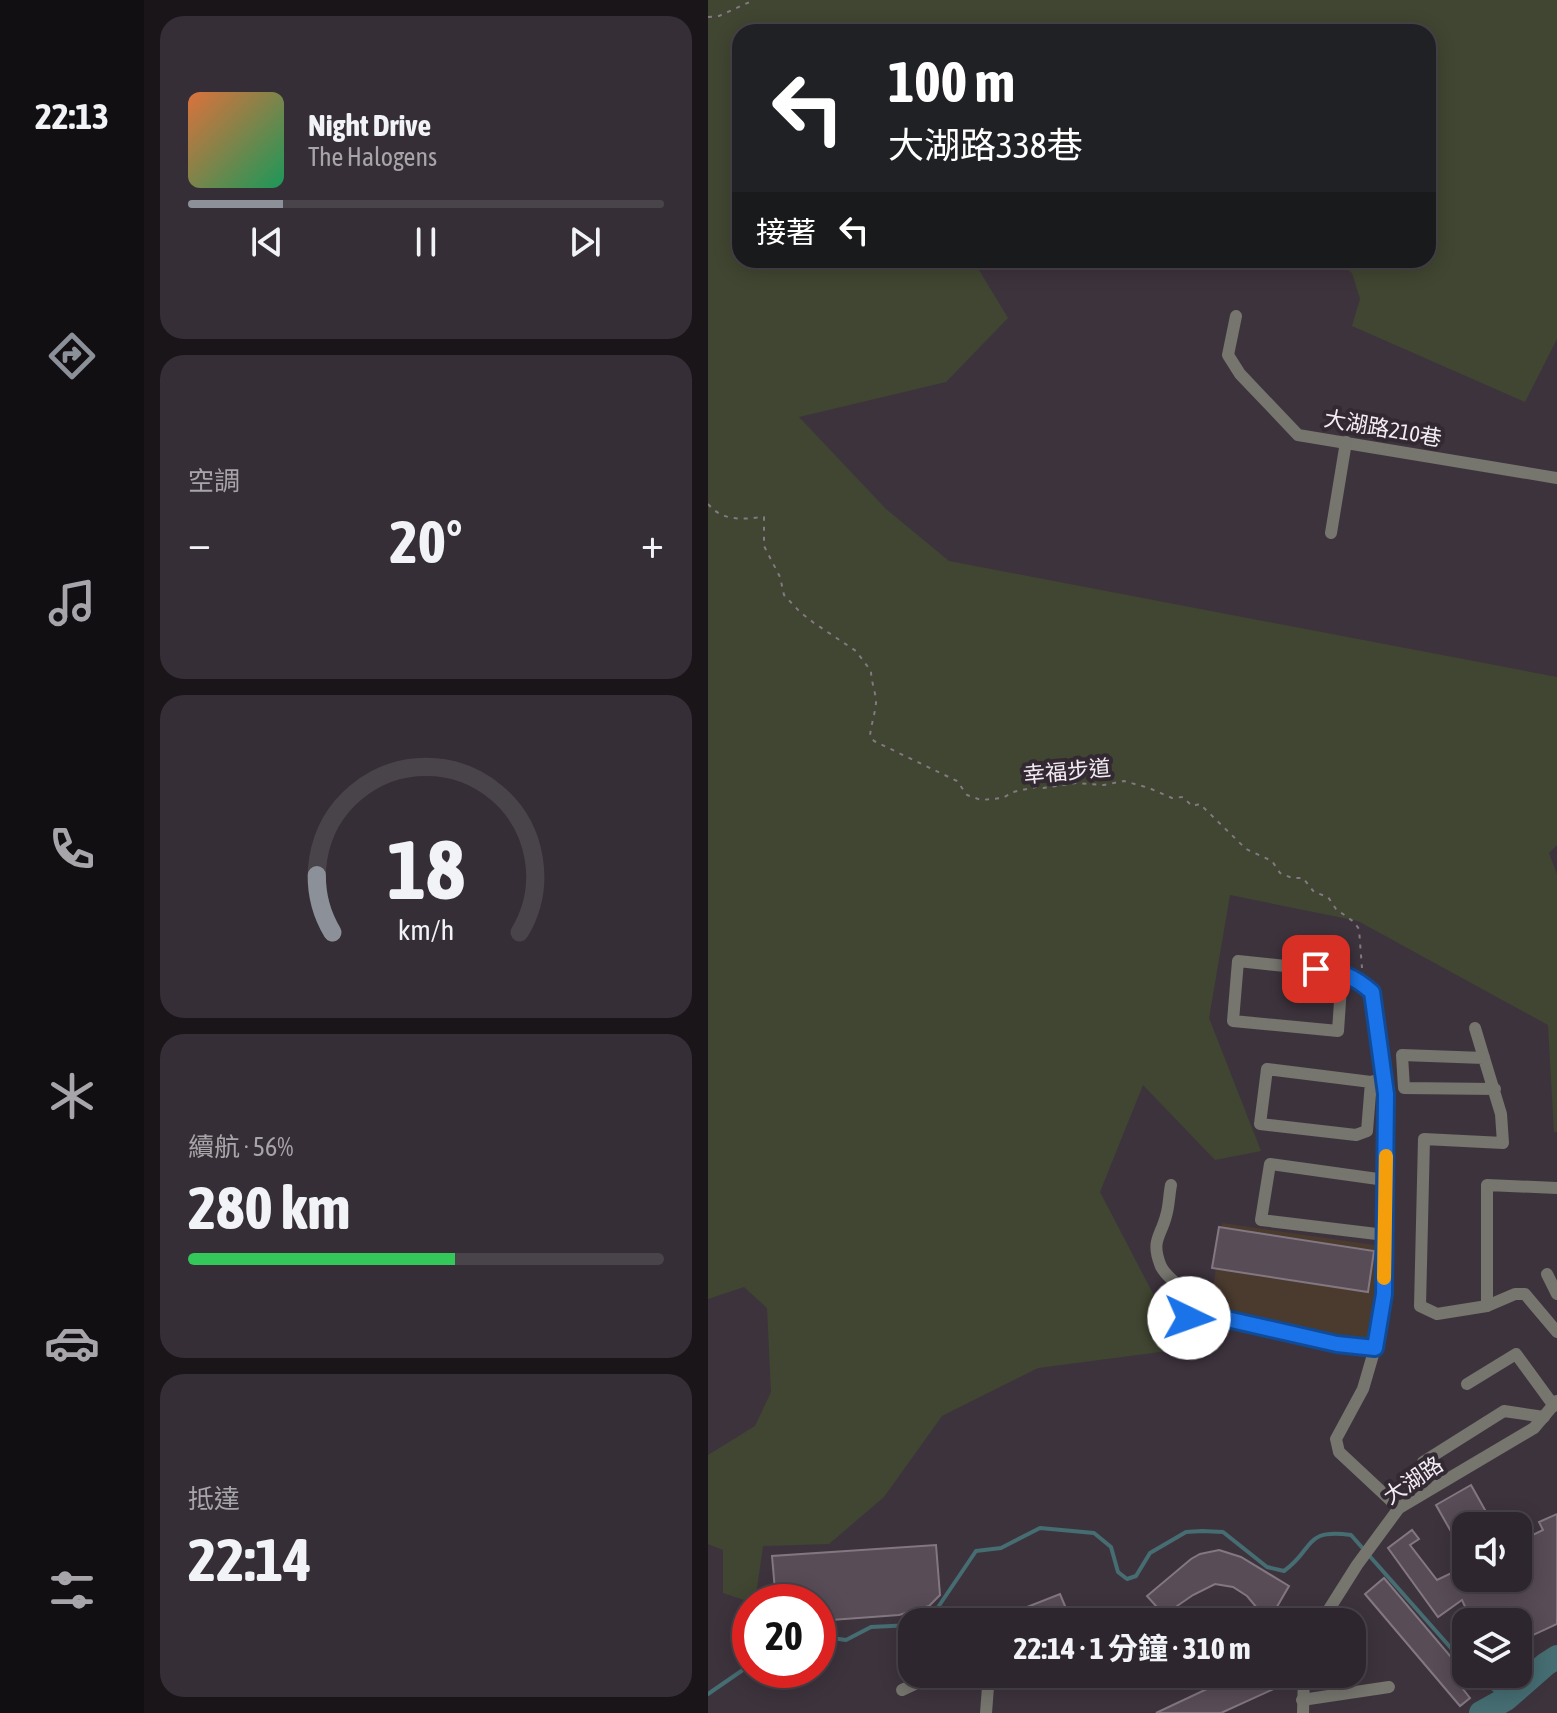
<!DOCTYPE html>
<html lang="zh-TW">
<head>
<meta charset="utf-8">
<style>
	body { margin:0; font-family:"Asap Condensed","Noto Sans TC",sans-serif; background:#362e36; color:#f1f3f6; height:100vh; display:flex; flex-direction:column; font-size:30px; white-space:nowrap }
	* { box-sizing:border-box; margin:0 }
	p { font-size:26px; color:#a7a5aa }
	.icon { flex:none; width:44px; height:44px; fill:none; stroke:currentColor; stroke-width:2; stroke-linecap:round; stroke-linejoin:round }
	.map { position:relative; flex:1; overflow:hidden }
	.drawer { display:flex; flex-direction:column; gap:16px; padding:16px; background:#191519; width:564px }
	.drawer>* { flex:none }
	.top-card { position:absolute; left:24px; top:24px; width:704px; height:244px; border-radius:24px; box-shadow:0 4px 20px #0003,0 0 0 2px #49434a; background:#202124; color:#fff; overflow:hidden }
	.buttons { position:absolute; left:744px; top:1512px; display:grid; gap:16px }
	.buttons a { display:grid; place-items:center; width:80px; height:80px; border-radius:16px; background:#2e262e; box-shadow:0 4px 20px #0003,0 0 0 2px #49434a; font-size:40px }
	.speed { position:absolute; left:24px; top:1584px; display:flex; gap:16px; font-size:40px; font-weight:700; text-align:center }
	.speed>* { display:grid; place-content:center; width:104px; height:104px; border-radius:50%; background:#2e262e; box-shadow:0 4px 20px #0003,0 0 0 2px #49434a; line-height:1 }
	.speed .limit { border:12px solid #d22; background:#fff; color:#111 }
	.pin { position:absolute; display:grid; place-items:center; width:68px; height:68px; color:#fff; margin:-34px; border-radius:16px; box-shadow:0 4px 12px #0006 }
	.me { position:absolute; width:88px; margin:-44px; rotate:93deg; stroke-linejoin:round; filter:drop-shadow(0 0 6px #0008) }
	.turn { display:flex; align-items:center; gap:28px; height:168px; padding:0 24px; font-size:36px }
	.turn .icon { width:104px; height:104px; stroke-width:2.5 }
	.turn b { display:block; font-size:56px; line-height:68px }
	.then { display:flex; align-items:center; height:76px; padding:0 24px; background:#0003; gap:16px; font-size:30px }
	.big { font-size:60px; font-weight:700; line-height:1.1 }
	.drawer .tile { flex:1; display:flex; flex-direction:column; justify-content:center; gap:12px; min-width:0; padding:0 28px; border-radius:24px; background:#362e36 }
	.drawer .dial { align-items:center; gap:0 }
	.dial svg { height:208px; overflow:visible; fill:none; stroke:#49434a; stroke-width:7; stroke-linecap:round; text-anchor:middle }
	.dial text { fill:#f1f3f6; stroke:none }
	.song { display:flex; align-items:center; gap:24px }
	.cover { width:96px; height:96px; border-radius:12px; background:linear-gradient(135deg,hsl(20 70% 55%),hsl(150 70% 35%)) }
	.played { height:8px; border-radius:4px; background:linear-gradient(90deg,#8c9099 20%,#49434a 20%) }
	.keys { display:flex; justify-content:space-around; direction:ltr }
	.heat { display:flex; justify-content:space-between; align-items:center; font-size:44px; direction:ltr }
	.charge { height:12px; border-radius:6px; background:linear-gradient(90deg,#34c759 56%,#49434a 0) }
	.trip { position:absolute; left:190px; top:1608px; width:468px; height:80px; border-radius:24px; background:#2e262e; box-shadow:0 4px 20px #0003,0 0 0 2px #49434a; font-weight:700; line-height:80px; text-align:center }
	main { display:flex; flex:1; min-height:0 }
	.tabs { display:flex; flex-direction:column; width:144px; justify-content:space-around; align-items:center; background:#120f12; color:#a7a5aa }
	.tabs .icon { width:56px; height:56px }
	.tabs .active { color:#8c9099 }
	.tabs b { font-size:36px; color:#f1f3f6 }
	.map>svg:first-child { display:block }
</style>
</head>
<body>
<main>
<nav class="tabs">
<b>22:13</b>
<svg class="icon active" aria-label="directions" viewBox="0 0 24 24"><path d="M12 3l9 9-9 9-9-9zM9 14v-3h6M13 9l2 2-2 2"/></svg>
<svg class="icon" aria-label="music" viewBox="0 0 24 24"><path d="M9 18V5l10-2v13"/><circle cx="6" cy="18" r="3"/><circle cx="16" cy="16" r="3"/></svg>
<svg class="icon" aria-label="phone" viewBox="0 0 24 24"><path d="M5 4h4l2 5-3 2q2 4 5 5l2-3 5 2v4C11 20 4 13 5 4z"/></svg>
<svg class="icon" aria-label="climate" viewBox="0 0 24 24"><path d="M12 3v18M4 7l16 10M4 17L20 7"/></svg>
<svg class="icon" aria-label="car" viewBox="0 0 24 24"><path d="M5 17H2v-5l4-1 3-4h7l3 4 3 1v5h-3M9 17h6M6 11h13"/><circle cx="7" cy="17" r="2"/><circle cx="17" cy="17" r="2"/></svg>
<svg class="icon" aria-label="filters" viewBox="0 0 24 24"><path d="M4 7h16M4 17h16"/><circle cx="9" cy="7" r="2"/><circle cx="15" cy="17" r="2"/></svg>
</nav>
<section class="drawer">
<div class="tile">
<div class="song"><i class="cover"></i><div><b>Night Drive</b><p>The Halogens</p></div></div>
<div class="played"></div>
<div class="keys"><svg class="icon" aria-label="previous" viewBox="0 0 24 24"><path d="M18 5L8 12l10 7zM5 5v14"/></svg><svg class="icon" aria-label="pause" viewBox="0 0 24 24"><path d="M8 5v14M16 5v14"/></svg><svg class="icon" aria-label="next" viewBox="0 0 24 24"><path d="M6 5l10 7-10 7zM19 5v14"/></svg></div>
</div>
<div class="tile"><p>空調</p>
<div class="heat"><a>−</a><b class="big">20°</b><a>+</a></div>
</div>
<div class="tile dial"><svg viewBox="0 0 100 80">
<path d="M14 69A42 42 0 1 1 86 69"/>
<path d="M14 69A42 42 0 0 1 8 47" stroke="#8c9099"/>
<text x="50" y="56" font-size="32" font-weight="700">18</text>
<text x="50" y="72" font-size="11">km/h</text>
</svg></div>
<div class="tile"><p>續航 · 56%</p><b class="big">280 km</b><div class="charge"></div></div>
<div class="tile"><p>抵達</p><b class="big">22:14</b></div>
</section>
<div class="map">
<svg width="849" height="1713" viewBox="0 0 849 1713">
	<rect width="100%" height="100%" fill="#3d333d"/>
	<polygon fill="#4b3b2f" points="514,1223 680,1247 679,1319 662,1359 501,1319"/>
	<polygon fill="#414632" points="0,0 849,0 849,339 817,402 644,326 652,299 644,273 627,260 720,260 720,32 32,32 32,260 265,260 300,318 238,382 91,417 178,509 241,561 849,677 849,845 841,853 849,874 849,1132 846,1132 840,1025 650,921 522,895 501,1018 553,1151 507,1160 435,1085 392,1192 453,1309 498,1346 330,1368 234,1416 176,1497 121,1544 55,1546 47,1602 42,1602 15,1593 15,1550 0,1544 0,1455 47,1426 63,1392 59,1308 36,1287 0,1299"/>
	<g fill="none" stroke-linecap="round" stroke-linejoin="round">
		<g stroke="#456d72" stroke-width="4">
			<path d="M 220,1622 L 268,1551 L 293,1548 L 332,1528 L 386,1533 L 403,1547 L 410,1572 L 419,1579 L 428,1576 L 442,1553 L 478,1532 L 494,1531 L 515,1532 L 559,1567 L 576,1571 C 607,1549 595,1528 643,1535 L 758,1665"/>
			<polyline points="110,1636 138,1640 163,1627 204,1625"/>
			<polyline points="766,1674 798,1699"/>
			<polyline points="0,1694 42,1665"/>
		</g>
		<polyline stroke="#456d72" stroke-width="24" points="773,1713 798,1699 838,1664 849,1657"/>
	</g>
	<g fill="#584c57" stroke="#837782" stroke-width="2">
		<polygon points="511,1227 666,1251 660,1292 504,1268"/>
		<polygon points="763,1485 786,1526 758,1526 758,1558 728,1505"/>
		<polygon points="849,1514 849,1624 810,1642 810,1622 764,1622 754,1600 730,1617 680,1548 704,1530 711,1539 702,1545 729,1580 758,1566 758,1578 810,1578 810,1542 835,1530 831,1522"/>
		<polygon points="228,1545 232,1595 221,1606 191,1615 110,1621 110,1602 68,1602 64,1556"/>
		<polygon points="511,1550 533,1557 581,1586 563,1617 549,1608 539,1596 525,1587 507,1584 485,1595 456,1615 439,1596 483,1559 492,1554"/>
		<polygon points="676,1578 760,1677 751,1684 762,1698 752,1706 657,1594"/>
		<polygon points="352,1594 362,1618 351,1622 281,1622"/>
		<polygon points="512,1674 564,1674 570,1687 513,1713 448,1713 516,1681"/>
	</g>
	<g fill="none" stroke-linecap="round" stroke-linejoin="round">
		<g stroke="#827982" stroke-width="2" stroke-dasharray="4 6" stroke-linecap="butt">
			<polyline points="0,17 11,16 46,0"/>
			<path d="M 0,504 C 15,522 35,519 56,517 L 56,546 L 72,577 L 76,595 L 92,612 L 106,623 L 148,651 L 163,671 C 163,682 168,692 168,703 C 167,714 163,725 162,736 L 166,741 L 249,781 L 259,795 L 273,800 L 295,798 L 305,792 L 328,787 L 335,788 L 368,783 L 396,785 L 416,781 L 441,788 L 464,798 L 475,797 L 484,806 L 492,804 L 538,849 L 564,861 L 572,873 L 584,878 L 595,878 L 606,892 L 620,897 L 628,909 L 646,922 L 651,929 L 654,968"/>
		</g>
		<g stroke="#76756e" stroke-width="12">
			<polyline points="528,316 520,355 532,374 590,435 849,478"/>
			<polyline points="623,533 638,442"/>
			<polyline points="634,972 630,1031 525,1021 530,961 634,972 655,984 664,992 678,1094 676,1294 667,1348 655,1389 628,1439 631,1452 691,1508"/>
			<polyline points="767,1028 776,1058"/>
			<polyline points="663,1082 659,1131 648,1135 552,1124 559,1069 663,1082 676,1078"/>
			<polyline points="787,1089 696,1088 694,1055 776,1058 793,1114 795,1143 716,1139 712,1306 729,1314 779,1306 807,1294 817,1294 849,1332"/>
			<path d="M 463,1185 C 461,1195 461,1207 458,1216 C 453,1236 443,1240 452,1264 C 455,1274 466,1280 472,1288 C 478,1297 480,1308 481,1318 C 494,1328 505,1325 519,1319 L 629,1344 L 667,1348"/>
			<polyline points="677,1235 553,1220 562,1164 677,1180"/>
			<polyline points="839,1274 849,1294"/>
			<polyline points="779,1306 779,1185 849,1188"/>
			<polyline points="759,1384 808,1354 846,1406"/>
			<polyline points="715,1462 796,1411 836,1417"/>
			<polyline points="613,1622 649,1565 691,1508 826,1428 849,1401"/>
			<polyline points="194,1690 228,1674"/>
			<polyline points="594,1700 681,1687"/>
			<polyline points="278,1713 281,1674"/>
			<polyline points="595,1713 596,1674"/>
		</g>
	</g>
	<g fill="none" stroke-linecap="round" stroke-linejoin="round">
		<defs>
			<path id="route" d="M 481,1318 C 494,1328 505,1325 519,1319 L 629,1344 L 667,1348 L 676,1294 L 678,1094 L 664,992 C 644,975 634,972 608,969"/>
		</defs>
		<use href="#route" stroke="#114b97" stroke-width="20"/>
		<use href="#route" stroke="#1a73e8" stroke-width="14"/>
		<polyline stroke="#f59e0b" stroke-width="14" points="676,1278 678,1156"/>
	</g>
	<g text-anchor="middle" stroke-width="8" stroke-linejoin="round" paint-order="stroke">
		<g font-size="22" fill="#f3ecf3" stroke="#332933">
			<text transform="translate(675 428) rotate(10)" y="8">大湖路210巷</text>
			<text transform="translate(359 771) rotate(-5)" y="8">幸福步道</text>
			<text transform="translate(705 1480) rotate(-34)" y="8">大湖路</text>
		</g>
	</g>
</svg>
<div class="buttons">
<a><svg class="icon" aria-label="sound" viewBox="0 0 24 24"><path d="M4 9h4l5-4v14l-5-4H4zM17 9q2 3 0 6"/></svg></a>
<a><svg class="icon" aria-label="layers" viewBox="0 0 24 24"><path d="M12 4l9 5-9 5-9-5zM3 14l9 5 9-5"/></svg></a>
</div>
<div class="speed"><div class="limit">20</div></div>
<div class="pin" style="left:608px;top:969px;background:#d93025"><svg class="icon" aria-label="arrive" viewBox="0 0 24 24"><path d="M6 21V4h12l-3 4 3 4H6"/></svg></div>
<svg class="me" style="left:481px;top:1318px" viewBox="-20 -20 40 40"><circle r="19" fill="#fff"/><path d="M0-13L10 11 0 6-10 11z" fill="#1a73e8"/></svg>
<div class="trip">22:14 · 1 分鐘 · 310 m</div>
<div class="top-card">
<div class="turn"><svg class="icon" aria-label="left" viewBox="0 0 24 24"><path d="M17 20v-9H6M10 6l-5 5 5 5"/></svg><div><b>100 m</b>大湖路338巷</div></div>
<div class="then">接著<svg class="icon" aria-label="left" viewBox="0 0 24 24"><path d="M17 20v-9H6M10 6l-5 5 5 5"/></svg></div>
</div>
</div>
</main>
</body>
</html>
